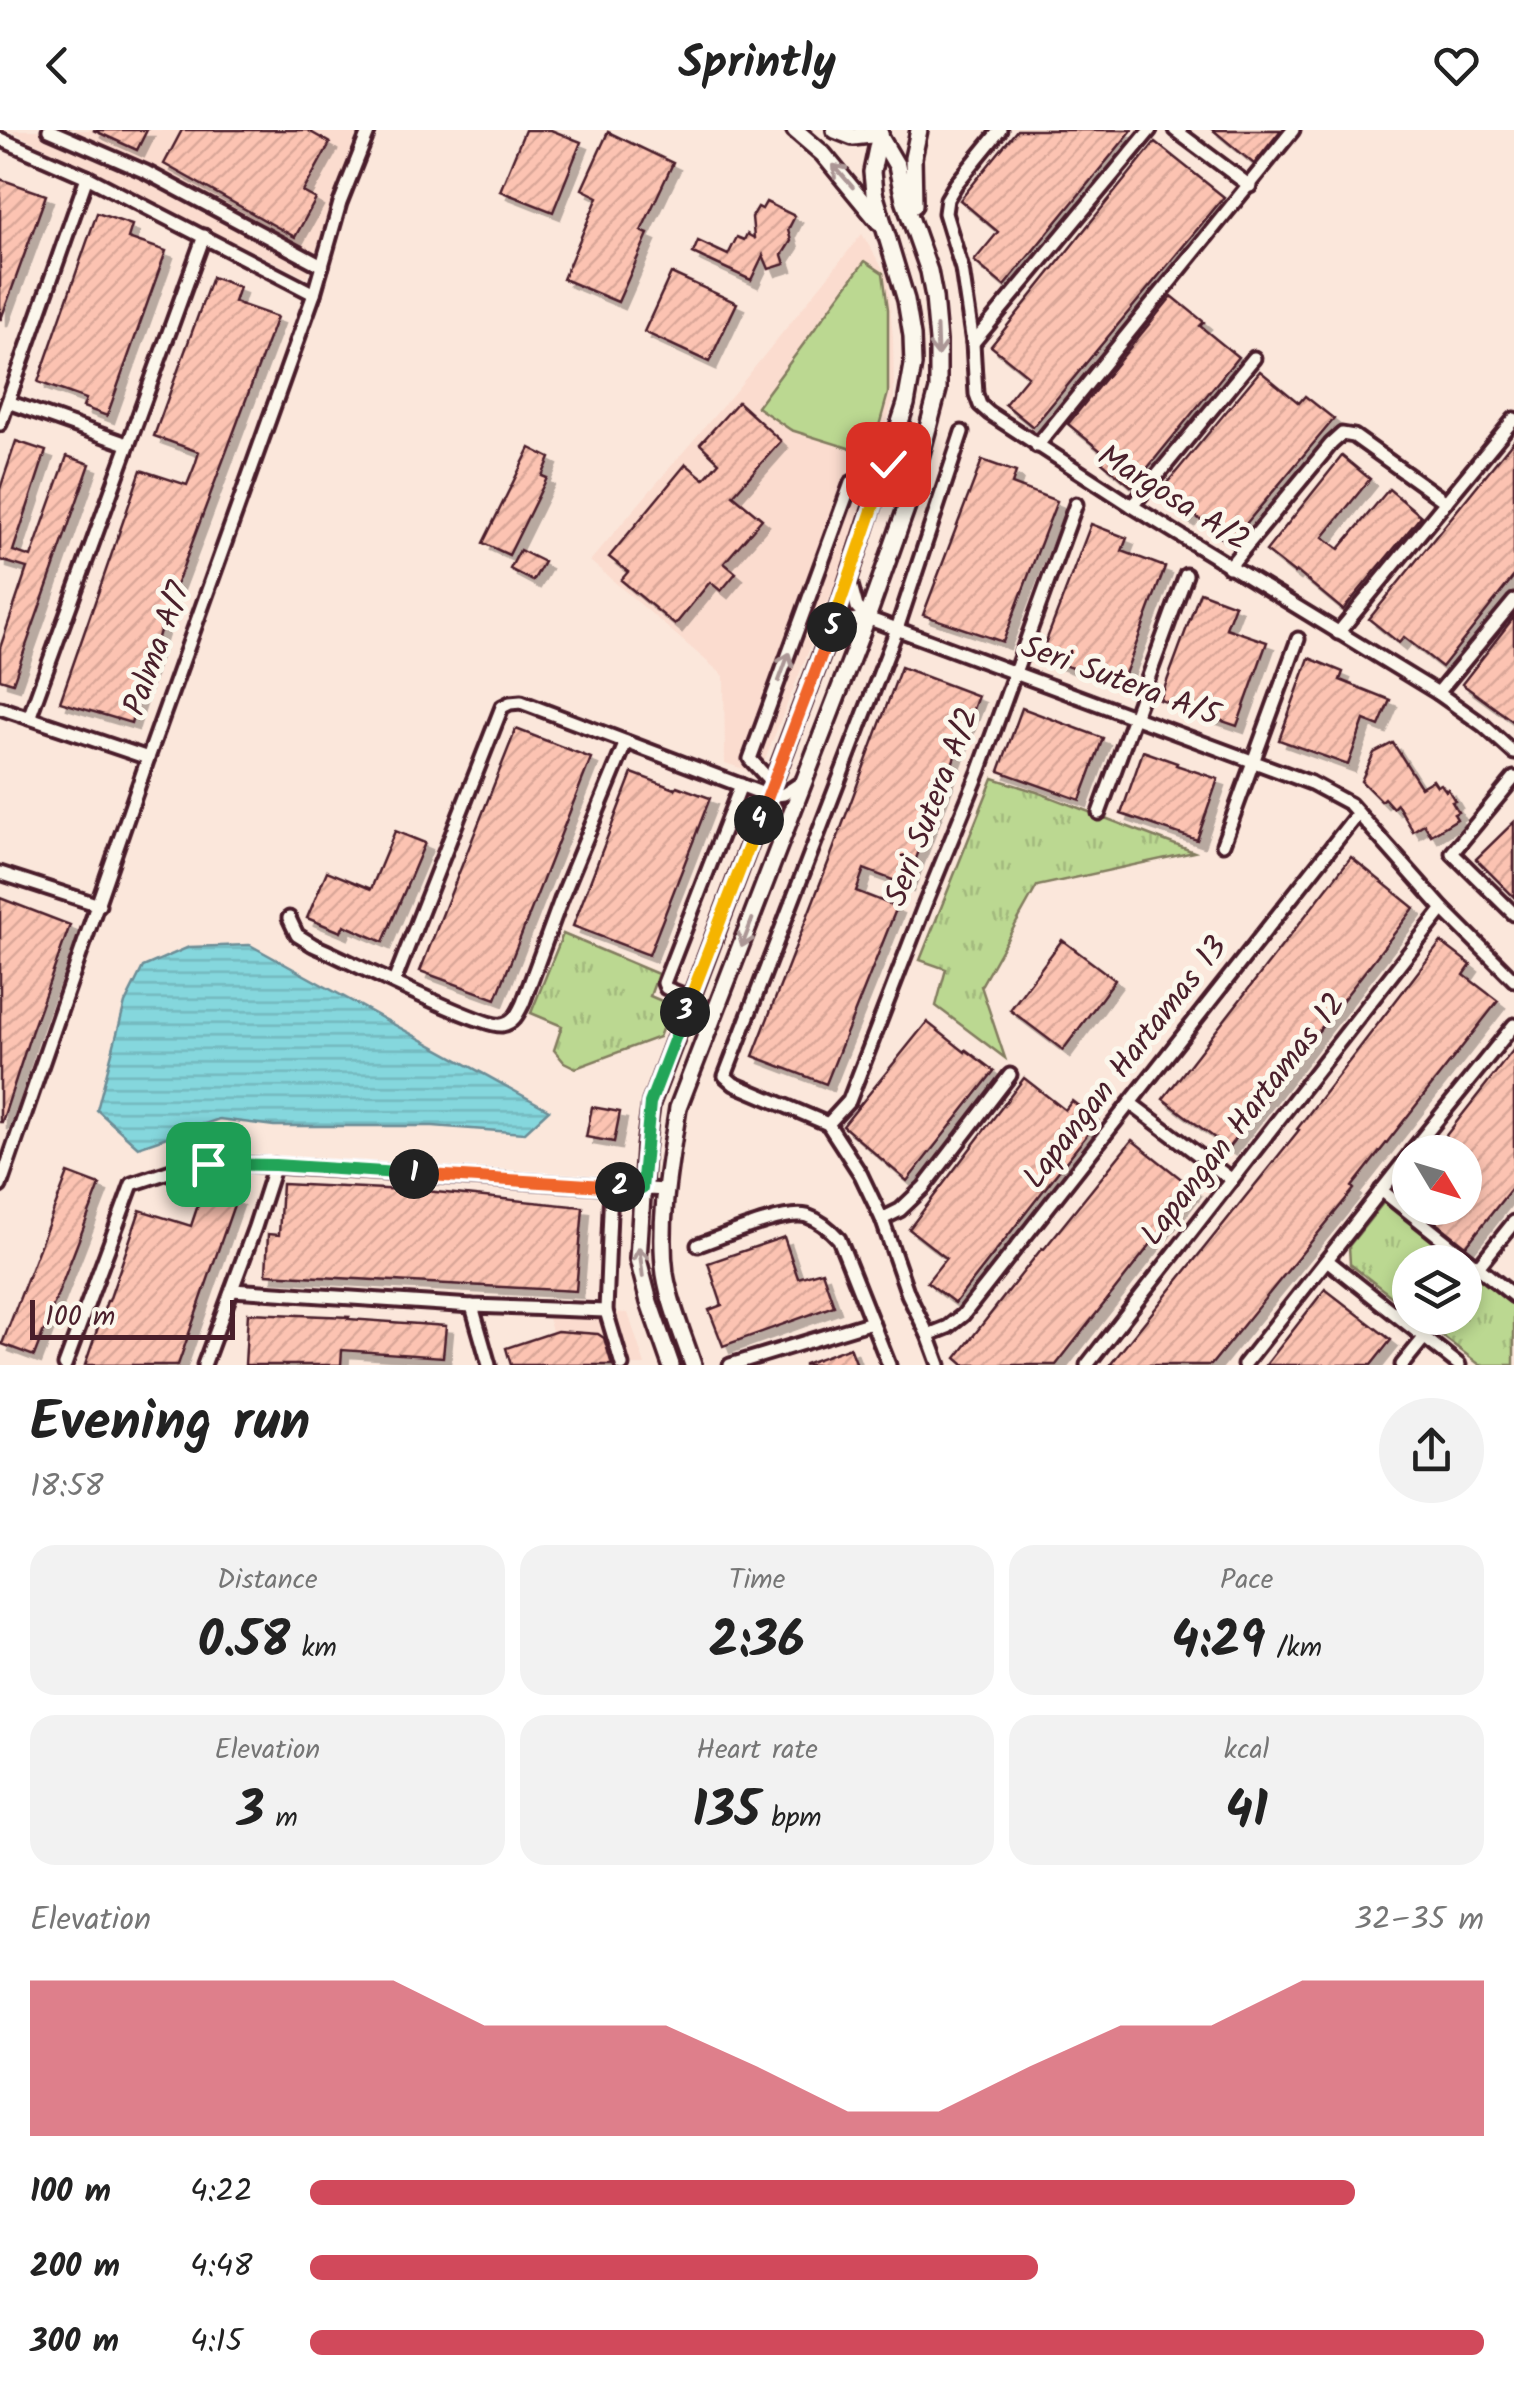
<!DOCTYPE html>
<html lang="en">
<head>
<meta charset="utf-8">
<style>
  :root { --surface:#fff; --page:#f2f2f2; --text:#222; --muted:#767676; --accent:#d1495b }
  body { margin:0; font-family:Kalam,sans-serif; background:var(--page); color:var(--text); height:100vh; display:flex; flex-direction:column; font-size:38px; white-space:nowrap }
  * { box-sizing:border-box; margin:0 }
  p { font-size:32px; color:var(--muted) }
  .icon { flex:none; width:55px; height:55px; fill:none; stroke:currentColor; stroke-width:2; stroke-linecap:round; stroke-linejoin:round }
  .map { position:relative; height:1235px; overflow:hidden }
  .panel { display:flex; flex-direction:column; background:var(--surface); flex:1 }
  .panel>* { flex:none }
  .needle { width:65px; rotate:128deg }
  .controls { position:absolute; left:1392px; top:1005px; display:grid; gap:20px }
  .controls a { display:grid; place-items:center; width:90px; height:90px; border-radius:50%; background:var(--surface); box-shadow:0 5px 15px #0003; font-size:50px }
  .scale { position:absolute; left:30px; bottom:25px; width:205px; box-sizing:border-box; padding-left:10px; border:5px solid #4a1f2b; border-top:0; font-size:28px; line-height:35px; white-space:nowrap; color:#4a1f2b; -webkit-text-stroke:8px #fbf7ec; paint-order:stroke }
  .pin { position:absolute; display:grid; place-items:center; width:85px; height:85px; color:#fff; margin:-42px; border-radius:20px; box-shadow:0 5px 15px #0006 }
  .km { position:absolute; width:50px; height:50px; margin:-25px; border-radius:50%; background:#222; color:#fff; font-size:28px; line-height:50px; text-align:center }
  .round { display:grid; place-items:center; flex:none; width:105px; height:105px; border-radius:52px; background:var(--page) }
  .headline { display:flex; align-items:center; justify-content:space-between; height:170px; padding:0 30px }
  h1 { font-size:55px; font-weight:600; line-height:75px }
  .figures { display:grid; grid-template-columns:repeat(3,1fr); gap:15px; height:170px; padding:10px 30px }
  .figures div { display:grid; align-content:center; border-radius:25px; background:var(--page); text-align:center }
  .figures b { font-size:50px; font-weight:600 }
  .figures small { font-size:28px; font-weight:400 }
  .figures p { font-size:28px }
  .chart { height:280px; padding:20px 30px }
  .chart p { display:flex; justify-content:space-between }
  .chart svg { width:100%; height:180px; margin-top:10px; fill:var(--accent); opacity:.7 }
  ul { padding:0 30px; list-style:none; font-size:32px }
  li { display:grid; grid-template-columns:160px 120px 1fr; align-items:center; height:75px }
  li i { height:25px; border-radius:12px; background:var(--accent) }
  header { display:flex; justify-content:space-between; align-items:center; height:130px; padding:0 30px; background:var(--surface); font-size:45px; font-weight:600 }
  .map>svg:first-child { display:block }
</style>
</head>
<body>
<header><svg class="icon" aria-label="back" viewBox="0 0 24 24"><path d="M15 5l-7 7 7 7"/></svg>Sprintly<svg class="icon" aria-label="heart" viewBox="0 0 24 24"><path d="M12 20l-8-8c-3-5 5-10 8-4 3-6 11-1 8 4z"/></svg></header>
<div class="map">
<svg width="1514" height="1235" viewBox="0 0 1514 1235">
  <defs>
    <pattern id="grass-tufts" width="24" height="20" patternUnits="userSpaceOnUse" patternTransform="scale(2.5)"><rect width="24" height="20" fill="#bbd891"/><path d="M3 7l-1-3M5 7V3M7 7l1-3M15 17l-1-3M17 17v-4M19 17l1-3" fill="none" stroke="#a2b97d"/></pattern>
    <pattern id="water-rules" width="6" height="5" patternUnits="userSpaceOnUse" patternTransform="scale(2.5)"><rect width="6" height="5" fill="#85d7dd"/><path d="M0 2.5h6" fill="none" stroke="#74b8be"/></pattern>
    <pattern id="building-hatch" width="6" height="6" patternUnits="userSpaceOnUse" patternTransform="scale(2.5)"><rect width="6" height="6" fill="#fcc3b2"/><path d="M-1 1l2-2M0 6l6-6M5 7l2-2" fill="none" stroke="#daa799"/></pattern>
    <filter id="shadow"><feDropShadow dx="7" dy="7" stdDeviation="0" flood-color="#0004"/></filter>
  </defs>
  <rect width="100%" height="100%" fill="#fbe7db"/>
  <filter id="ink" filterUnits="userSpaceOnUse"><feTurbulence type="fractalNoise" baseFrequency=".01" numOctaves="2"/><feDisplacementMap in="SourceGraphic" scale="20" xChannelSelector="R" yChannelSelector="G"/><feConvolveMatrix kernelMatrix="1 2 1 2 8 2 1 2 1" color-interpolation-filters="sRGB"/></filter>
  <g filter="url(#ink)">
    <g fill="#fbdccf">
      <polygon points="9,0 358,0 307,148"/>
      <polygon points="862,104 888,147 893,208 894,267 844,433 759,644 725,633 724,546 590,431 738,258"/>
      <polygon points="545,1179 628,1183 645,1235 563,1235"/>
    </g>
    <g fill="url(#grass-tufts)" stroke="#827c5e" stroke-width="2.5">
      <polygon points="993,648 1037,662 1194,722 1037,756 981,856 1005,928 936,876 946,839 920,830"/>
      <polygon points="563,804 658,844 650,866 664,872 668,884 659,907 576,938 564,932 554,920 562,896 531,883"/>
      <polygon points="1384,1072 1461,1132 1410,1132 1410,1181 1350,1134 1349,1116"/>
      <polygon points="1465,1135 1514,1174 1514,1235 1480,1235 1419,1188 1465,1188"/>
    </g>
    <polygon fill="#bbd891" stroke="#827c5e" stroke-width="2.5" points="865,131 883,143 888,179 888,263 871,325 791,300 757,277"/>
    <polygon fill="url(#water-rules)" stroke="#6d8d96" stroke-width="2.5" points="250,815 549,980 524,1003 433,996 274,996 219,989 138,1017 97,980 125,873 143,837 189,817"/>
    <g fill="url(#building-hatch)" stroke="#4a1f2b" stroke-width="2.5" filter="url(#shadow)">
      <polygon points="93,0 147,0 137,20"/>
      <polygon points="182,0 307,0 330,13 303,62 316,69 295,107 164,34"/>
      <polygon points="525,0 551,0 581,12 553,82 500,61"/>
      <polygon points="1017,0 1132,0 1004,156 974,131 998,102 960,70"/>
      <polygon points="1213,0 1281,0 1254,34"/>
      <polygon points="608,2 673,33 641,101 648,104 618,172 563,149 598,67 582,59"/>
      <polygon points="1155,12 1224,67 1033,297 1005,274 1028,246 991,216"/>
      <polygon points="0,49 46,65 1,189 0,189"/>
      <polygon points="766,72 795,86 788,100 791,111 782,125 785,134 769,139 763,125 751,150 693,123 698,111 728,125 737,107 744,110 747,104 754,108 752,87 758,77 762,79"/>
      <polygon points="97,83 132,95 128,108 166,121 107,286 83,277 86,269 38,252"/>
      <polygon points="671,143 737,173 709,232 644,202"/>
      <polygon points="212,147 239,157 234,172 277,187 165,485 131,593 60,572 141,340 187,355 195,335 199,322 154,306"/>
      <polygon points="1172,166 1204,192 1200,196 1238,227 1132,357 1102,332 1107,326 1068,294"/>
      <polygon points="1260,241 1299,273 1305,266 1334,289 1229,414 1192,383 1187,389 1157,365"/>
      <polygon points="738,272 781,311 733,365 762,389 724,433 736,443 721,461 710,452 675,495 621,450 628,442 609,427 686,334 704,349 719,332 700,314"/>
      <polygon points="1514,310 1514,446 1442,537 1404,507 1399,513 1369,489"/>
      <polygon points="16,311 46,321 13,421 31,427 67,326 90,334 13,553 0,549 0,518 27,438 0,430 0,359"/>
      <polygon points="530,318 550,328 542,346 547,348 509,425 483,413"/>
      <polygon points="1342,326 1370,349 1323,407 1339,419 1389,359 1421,386 1343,480 1296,441 1294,443 1266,421"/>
      <polygon points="982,330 1016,342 1012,354 1057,371 1003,512 923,485"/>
      <polygon points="1091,394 1127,408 1122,421 1165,437 1121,555 1040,527"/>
      <polygon points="520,420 544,432 533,451 510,439"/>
      <polygon points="1200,462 1235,475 1226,498 1267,512 1237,596 1160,570"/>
      <polygon points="1514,487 1514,592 1462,554"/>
      <polygon points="1309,528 1343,542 1340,550 1390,570 1379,596 1364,590 1348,635 1279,610"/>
      <polygon points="901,537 978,566 906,755 864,739 856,761 897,777 826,954 753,926 830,728"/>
      <polygon points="1022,578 1103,608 1080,670 999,641"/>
      <polygon points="516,599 591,628 496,869 420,841"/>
      <polygon points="1393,613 1421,657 1433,650 1437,656 1441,654 1446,661 1448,659 1455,671 1452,672 1458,682 1454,684 1457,689 1431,705 1424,694 1413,701 1397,674 1393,678 1384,668 1381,671 1361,651 1374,623"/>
      <polygon points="1143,621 1177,633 1176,635 1218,649 1197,710 1121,684"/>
      <polygon points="632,643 675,659 677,656 710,668 649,825 573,796"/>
      <polygon points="1514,692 1514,767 1476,729"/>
      <polygon points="395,701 425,713 383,812 344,795 341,802 307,788 327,741 371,759"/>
      <polygon points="1351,727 1414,778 1228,1018 1163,969"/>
      <polygon points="0,768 70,795 31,903 2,992 0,992"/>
      <polygon points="1062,810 1115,850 1063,920 1010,880"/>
      <polygon points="1441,812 1471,835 1464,845 1498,871 1352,1057 1354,1059 1211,1235 1110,1235 1299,1000 1297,999"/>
      <polygon points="927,892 965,922 966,920 994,941 907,1051 843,996"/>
      <polygon points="1514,919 1514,1055 1466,1116 1418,1078 1465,1078 1465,1022 1433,1022"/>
      <polygon points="1024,948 1065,980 1072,971 1098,991 955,1173 927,1152 946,1128 909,1099"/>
      <polygon points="592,977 620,982 614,1012 586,1007"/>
      <polygon points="1132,1010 1194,1059 1056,1235 964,1235 956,1228 1042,1118 1044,1119"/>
      <polygon points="68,1043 100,1055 34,1226 2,1214"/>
      <polygon points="282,1054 426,1061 583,1077 576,1161 266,1144 268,1104 279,1105"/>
      <polygon points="204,1057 236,1069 178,1235 85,1235 107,1171 109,1171 140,1080 191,1096"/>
      <polygon points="784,1107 798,1148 822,1141 834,1176 723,1216 709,1180 722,1175 708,1133"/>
      <polygon points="1325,1159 1391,1210 1371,1235 1266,1235"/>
      <polygon points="248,1183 349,1187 348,1189 446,1196 443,1227 342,1220 341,1235 245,1235"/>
      <polygon points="557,1201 598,1204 604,1208 612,1235 511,1235 506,1218"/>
      <polygon points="850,1217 857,1235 804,1235 804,1234"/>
    </g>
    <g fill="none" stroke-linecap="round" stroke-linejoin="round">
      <g stroke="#4a1f2b" stroke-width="19">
        <g id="minor">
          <polyline points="49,0 146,42 322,136"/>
          <polyline points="1000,0 956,54 947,69 945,83 962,139 973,213 976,264 980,275 989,283 1132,376 1438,563 1483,595 1514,623"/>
          <polyline points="1175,0 1250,56"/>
          <polyline points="0,9 87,47 314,164"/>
          <polyline points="973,213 1150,0"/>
          <polyline points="8,272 127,314"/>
          <polyline points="0,294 87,47"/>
          <polyline points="1037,316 1293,0"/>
          <polyline points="1132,376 1254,228"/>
          <polyline points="1229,437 1331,314 1342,304 1354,306 1446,372"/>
          <polyline points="850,451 857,477 867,488 1311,653 1350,674 1443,779 1514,850"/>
          <polyline points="1338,503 1514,289"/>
          <polyline points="831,505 851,490 867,488"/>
          <polyline points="1438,563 1514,471"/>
          <polyline points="0,578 148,628"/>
          <polyline points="29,588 204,106"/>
          <polyline points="1514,648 1452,723 1514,784"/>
          <polyline points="773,654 750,629 851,353 888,334"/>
          <polyline points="769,666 776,679 782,704"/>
          <polyline points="1099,683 1186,445"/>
          <polyline points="1223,714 1298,509"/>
          <polyline points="0,743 99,775"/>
          <path d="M289 788 297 805 313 815C341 827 483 899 502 895 514 893 518 883 523 873L562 767 626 612"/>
          <polyline points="394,852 502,577 510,573 521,572 769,666 784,664 805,650"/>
          <polyline points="691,868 666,858 664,853 741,655"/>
          <polyline points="1130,973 1232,1050"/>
          <polyline points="828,994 849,971 925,774 979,642 1076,374"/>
          <polyline points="1411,1022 1514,895"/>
          <polyline points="0,1056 148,628 314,164 340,73 369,0"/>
          <polyline points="611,1057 606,1181 622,1235"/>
          <polyline points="1381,1060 1514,1166"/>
          <polyline points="882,1089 900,1080 924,1057 1010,945"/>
          <path d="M698 1115C722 1107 784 1080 807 1086 819 1090 831 1100 839 1109L889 1235"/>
          <polyline points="1327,1130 1459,1235"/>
          <polyline points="1478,1137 1514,1092"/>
          <polyline points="232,1160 472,1176 606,1181"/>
          <polyline points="472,1176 489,1235"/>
          <polyline points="928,1205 948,1197 963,1185 1358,683"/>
          <polyline points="65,1235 132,1054 171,1041 226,1033 665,1060"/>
          <polyline points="204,1235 255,1097 275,1035"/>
          <polyline points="730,1235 872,1192"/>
          <polyline points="939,1235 928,1205 908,1164 882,1089 861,1045 828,994 734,954 725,946 897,499 962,302"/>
          <polyline points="1087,1235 1443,779"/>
          <polyline points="1244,1235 1410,1024"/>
          <polyline points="1402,1235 1424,1208"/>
        </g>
      </g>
      <g stroke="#4a1f2b" stroke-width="22">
        <g id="secondary">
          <polyline points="795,0 823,24 879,92"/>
          <polyline points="835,0 853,7 880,4"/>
          <polyline points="914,75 913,28 919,0"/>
          <polyline points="671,1235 649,1172 638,1129 645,1019 651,973 837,484 906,274 913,235 912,206 906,170 874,63 872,42 880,4"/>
          <path d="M693 1235C683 1205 670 1175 665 1144 658 1090 670 1031 678 978L867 488 908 373 938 260V211L934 167 929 141 904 70 897 36 876 0"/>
        </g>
      </g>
      <use href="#minor" stroke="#fbf7ec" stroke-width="11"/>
      <use href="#secondary" stroke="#fbf7ec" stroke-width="15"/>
    </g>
    <defs><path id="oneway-shaft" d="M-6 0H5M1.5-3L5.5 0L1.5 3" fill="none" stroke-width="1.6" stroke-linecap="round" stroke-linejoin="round" transform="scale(2.5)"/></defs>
    <g stroke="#ab9695">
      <use href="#oneway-shaft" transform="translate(843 46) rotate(-131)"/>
      <use href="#oneway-shaft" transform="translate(937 211) rotate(88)"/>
      <use href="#oneway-shaft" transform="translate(784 537) rotate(-70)"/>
      <use href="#oneway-shaft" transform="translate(747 803) rotate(111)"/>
      <use href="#oneway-shaft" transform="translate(641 1132) rotate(-97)"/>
    </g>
  </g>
  <g fill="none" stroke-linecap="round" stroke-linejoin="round" filter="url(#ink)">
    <g stroke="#fff" stroke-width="20">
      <polyline id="split-1" points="208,1034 275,1035 414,1044"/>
    </g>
    <g stroke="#fff" stroke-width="20">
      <polyline id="split-2" points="414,1044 620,1057"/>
    </g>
    <g stroke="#fff" stroke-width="20">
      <polyline id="split-3" points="620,1057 642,1059 650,973 685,882"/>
    </g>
    <g stroke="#fff" stroke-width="20">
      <polyline id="split-4" points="685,882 759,690"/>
    </g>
    <g stroke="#fff" stroke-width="20">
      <polyline id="split-5" points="759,690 832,497"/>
    </g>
    <g stroke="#fff" stroke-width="20">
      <polyline id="split-6" points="832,497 888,334"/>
    </g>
    <use href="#split-1" stroke="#22a559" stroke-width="12"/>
    <use href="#split-2" stroke="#f0652b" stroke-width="12"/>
    <use href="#split-3" stroke="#22a559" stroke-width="12"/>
    <use href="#split-4" stroke="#f5b400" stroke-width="12"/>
    <use href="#split-5" stroke="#f0652b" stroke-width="12"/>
    <use href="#split-6" stroke="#f5b400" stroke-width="12"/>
  </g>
  <g text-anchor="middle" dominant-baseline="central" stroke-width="10" stroke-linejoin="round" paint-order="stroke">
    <g font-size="32" fill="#4a1f2b" stroke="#fbf7ec">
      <text transform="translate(1173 369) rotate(32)">Margosa A/2</text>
      <text transform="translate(158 519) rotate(-70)">Palma A/7</text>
      <text transform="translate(1120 552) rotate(20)">Seri Sutera A/5</text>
      <text transform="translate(933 677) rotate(-69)">Seri Sutera A/2</text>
      <text transform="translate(1126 933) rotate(-52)">Lapangan Hartamas 13</text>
      <text transform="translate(1244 990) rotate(-52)">Lapangan Hartamas 12</text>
    </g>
  </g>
</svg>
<div class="controls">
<a><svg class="needle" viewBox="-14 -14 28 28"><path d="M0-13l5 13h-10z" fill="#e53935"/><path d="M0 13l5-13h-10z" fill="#767676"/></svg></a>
<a><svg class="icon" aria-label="layers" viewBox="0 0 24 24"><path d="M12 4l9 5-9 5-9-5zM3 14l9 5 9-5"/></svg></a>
</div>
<div class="scale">100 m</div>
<div class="pin" style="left:208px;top:1034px;background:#1e9e55"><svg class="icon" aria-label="arrive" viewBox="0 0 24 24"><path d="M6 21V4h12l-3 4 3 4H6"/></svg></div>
<div class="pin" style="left:888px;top:334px;background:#d93025"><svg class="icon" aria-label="check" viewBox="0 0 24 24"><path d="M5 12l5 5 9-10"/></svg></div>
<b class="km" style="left:414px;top:1044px">1</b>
<b class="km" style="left:620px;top:1057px">2</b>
<b class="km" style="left:685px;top:882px">3</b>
<b class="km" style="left:759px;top:690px">4</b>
<b class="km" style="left:832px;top:497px">5</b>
</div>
<section class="panel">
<div class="headline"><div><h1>Evening run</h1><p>18:58</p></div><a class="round"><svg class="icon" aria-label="share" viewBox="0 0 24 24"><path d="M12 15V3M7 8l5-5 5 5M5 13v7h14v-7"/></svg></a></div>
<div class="figures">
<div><p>Distance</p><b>0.58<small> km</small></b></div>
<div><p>Time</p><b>2:36</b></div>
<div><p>Pace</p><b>4:29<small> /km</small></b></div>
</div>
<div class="figures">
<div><p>Elevation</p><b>3<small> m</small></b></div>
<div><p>Heart rate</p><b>135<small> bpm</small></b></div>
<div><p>kcal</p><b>41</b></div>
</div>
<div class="chart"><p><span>Elevation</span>32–35 m</p>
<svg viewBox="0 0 160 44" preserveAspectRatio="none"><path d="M0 44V6L10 6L20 6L30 6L40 6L50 17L60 17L70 17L80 27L90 38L100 38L110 27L120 17L130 17L140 6L150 6L160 6V44z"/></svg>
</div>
<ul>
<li><b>100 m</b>4:22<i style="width:89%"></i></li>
<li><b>200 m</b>4:48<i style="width:62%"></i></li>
<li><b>300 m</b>4:15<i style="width:100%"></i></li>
</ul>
</section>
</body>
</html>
